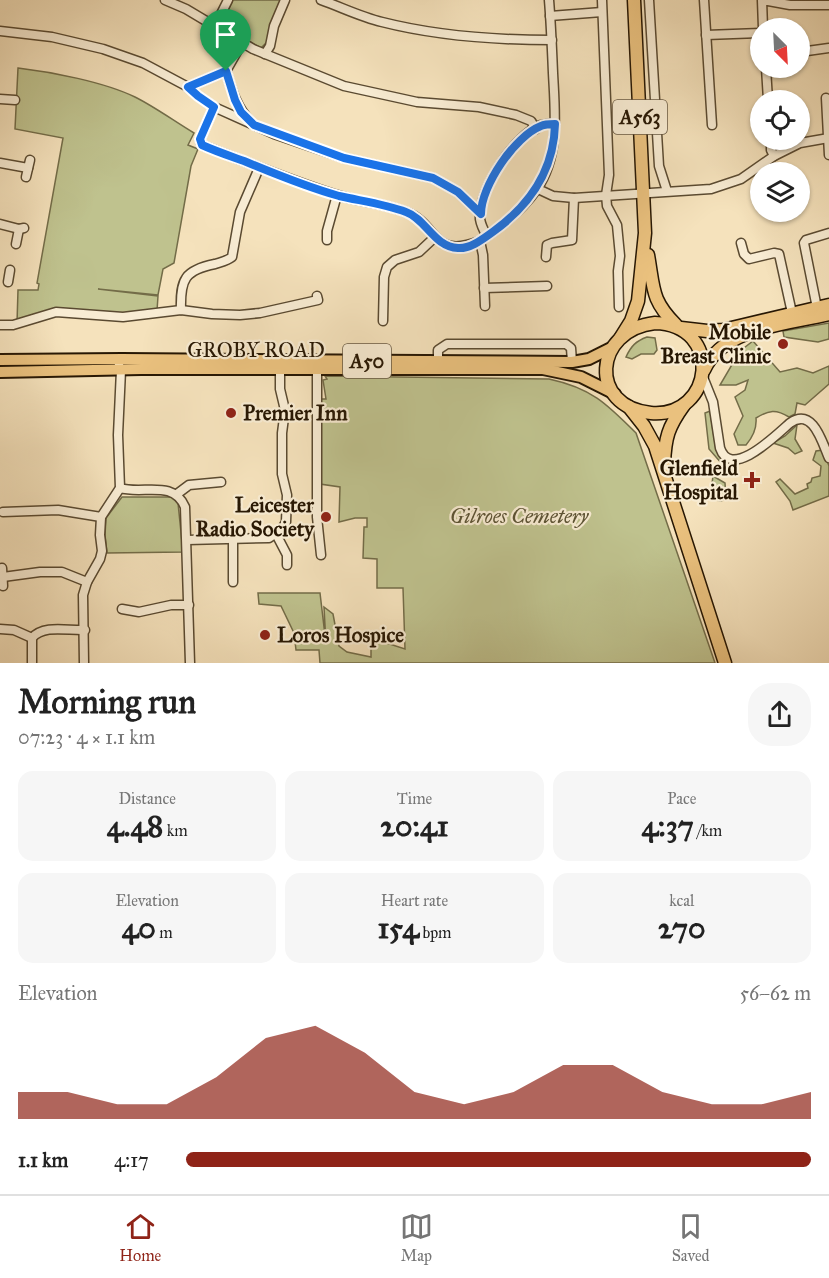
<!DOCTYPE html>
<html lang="en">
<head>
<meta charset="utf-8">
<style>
  :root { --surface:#fff; --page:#f6f6f6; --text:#222; --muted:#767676; --line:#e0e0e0; --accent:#8f2418 }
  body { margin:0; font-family:"IM FELL Great Primer",serif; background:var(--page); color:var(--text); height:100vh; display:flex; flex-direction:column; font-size:22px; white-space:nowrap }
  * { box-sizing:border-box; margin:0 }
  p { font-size:20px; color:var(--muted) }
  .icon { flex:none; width:33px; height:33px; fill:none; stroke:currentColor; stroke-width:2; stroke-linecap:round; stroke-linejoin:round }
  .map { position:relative; height:663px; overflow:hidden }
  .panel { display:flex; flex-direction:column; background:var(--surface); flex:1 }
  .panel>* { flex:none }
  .needle { width:39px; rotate:156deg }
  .fabs { position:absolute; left:750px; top:18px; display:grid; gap:12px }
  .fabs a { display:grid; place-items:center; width:60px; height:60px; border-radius:50%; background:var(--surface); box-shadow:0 2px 4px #0004; font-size:30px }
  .pin { position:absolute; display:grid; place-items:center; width:51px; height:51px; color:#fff; margin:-62px -26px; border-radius:50% 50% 50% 0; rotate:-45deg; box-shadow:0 0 6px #0007 }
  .pin .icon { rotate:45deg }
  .round { display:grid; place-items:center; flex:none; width:63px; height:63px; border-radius:24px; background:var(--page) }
  .head { display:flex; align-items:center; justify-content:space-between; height:102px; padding:0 18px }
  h1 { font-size:33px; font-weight:700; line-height:45px }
  .figures { display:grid; grid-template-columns:repeat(3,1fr); gap:9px; height:102px; padding:6px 18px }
  .figures div { display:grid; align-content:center; border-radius:15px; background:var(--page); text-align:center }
  .figures b { font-size:30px; font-weight:700 }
  .figures small { font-size:16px; font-weight:400 }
  .figures p { font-size:16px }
  .chart { height:168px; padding:12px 18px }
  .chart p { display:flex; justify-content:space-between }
  .chart svg { width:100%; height:108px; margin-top:6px; fill:var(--accent); opacity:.7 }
  ul { padding:0 18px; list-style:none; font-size:20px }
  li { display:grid; grid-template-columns:96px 72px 1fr; align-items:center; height:45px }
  li i { height:15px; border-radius:8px; background:var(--accent) }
  .menu { display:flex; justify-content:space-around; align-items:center; height:84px; border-top:2px solid var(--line); background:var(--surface); font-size:16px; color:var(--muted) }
  .menu a { display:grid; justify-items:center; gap:3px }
  .menu .active { color:var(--accent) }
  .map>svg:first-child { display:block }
</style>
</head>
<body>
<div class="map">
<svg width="829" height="663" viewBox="0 0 829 663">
  <rect width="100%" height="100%" fill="#f5e2bc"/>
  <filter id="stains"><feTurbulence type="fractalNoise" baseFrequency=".00333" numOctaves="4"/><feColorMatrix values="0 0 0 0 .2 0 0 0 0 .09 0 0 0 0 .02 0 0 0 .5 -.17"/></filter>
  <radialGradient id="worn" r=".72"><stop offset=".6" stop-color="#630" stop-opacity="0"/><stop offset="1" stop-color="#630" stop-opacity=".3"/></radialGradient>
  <g fill="#bfc28e" stroke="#736c48" stroke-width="1.5">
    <polygon points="233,0 282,0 267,42 261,48 223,26 223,20"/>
    <path d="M18 68C52 72 104 82 135 97 155 107 174 121 194 133L188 145 198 149 191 166 174 263 163 269 158 295 98 289 158 296 157 311 144 315 57 312 17 323 18 290H38L39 284 37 283 63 138 15 129Z"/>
    <polygon points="829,323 829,339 818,342 784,337 783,331"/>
    <path d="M647 337 655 338 657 350 654 354H641L632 359 626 357C631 346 636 341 647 337Z"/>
    <path d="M753 341 780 372 797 368 813 373 829 366V384L805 405 797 403 795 414 789 417C776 409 769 410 756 418 757 429 753 437 746 445H738L734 434 743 416 735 397 745 390 748 380 736 385H720L740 351Z"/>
    <path d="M325 376 549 379C591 388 606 403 636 433L715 663H320L319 650H296L294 633 281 606 259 604 258 593H320L326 644 324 607 333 614 339 646 347 652 371 657V638L405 649 403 588H377V559L363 558 364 527H367V518H355L339 522 340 487 320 484V399H326L323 380 327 379Z"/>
    <polygon points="710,411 716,450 728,462 722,464 709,449 705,413"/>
    <polygon points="797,425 795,439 802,451 795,454 788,448 773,443 785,436"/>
    <polygon points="823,450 829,466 829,496 793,510 790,501 776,482 780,479 795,494 808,488 807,484 811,482 812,478 820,476 821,466 813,460 816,451"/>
    <polygon points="713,476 725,483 726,499 721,501 710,499"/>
    <polygon points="122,497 172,497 178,503 183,552 107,553 105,535 106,518"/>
  </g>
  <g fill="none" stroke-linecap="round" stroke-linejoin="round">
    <g stroke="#5a4a31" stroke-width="11">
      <g id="minor">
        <polyline points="165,0 186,9 253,49 344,86 417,102 479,107 516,115 531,121 536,129"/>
        <path d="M321 0C341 7 361 17 382 22 437 36 495 40 552 40"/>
        <polyline points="602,0 609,175 606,195 607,206 617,225 620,256 618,271 619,307"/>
        <polyline points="649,0 659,166 667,191"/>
        <polyline points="704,0 712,125"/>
        <polyline points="550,16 602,12"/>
        <polyline points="215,26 228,0"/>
        <polyline points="763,28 762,0 790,5 829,5"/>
        <polyline points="0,31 52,37 103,49 143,63 188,87 198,96 214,107 274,134 344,158 433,178 458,192 481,214"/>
        <polyline points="706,35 760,33"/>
        <path d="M242 43 226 71C232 90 236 106 250 121"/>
        <polyline points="800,52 829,48"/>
        <polyline points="265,54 270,46 274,26 285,0"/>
        <polyline points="766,68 768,100"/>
        <polyline points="188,87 226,71"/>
        <polyline points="826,98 829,155"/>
        <polyline points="0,99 15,100"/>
        <path d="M214 107 200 139 201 143 204 146C247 162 290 180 334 194 357 202 383 203 406 212 439 224 430 260 480 241"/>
        <polyline points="771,140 771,150 774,156"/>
        <polyline points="0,163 28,168"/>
        <polyline points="26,177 30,160"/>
        <polyline points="538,189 553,196 574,198 711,189 741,179 774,156 800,143 829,138"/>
        <polyline points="0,224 19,229 24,228"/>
        <path d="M487 236C484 231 481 225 480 219 478 191 514 135 541 125 545 124 551 124 555 124"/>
        <polyline points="327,240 327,231 337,195"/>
        <polyline points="741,243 744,254 749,259 774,253 779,254 792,313"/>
        <polyline points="16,244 19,229"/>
        <polyline points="546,257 547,245 552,243 572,240 574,198"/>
        <polyline points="8,282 10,270"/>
        <polyline points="484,288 547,286"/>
        <path d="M485 306 483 255 480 241C501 227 522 211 537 189 560 155 555 113 553 73 552 49 551 24 549 0"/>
        <polyline points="817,308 804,243 806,240 829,233"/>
        <path d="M181 310C180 279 185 270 215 264 221 262 227 261 232 257L240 212 259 168"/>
        <polyline points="383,321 384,277 387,267 395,260 419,252 435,237"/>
        <polyline points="0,325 13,325 56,312 123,317 181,310 212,314 240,315 260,313 318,300 317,296"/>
        <polyline points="438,361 438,350 447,344 566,344 571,348 572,362"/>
        <polyline points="317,369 317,517 321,555"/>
        <path d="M703 377 713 402 720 448C731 481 777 434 790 423 813 407 822 442 829 458"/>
        <path d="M120 488C143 495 173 479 185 507L190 663"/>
        <polyline points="177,494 189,485 221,482"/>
        <polyline points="3,512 58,510 101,517"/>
        <polyline points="276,534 287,555 287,565"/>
        <polyline points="233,538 233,582"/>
        <polyline points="187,540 269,538 282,529 286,522 287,495 282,474 282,433 285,410 280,389 280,369"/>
        <polyline points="2,568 3,586"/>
        <polyline points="3,577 40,572 62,572 87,582"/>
        <polyline points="122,609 139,612 171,605 189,605"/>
        <polyline points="0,629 14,630 32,638"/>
        <path d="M32 663V638C44 624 68 631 85 630"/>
        <polyline points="84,663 83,595 87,582 100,559 102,551 100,535 101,517 120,488 118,435 121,370 119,365"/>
      </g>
    </g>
    <g stroke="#271703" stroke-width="14">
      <g id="major">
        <polyline points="0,360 122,359 572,362 589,359 613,347"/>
        <polyline points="0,372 141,369 543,369 581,377 615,394"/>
      </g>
    </g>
    <g stroke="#271703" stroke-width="15">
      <g id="highway">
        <path d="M648 255C654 289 651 300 676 325"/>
        <path d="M655 323C724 325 714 418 651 413 588 407 593 330 655 323Z"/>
        <polyline points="681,328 707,331 723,330 829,305"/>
        <polyline points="621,337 631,321 638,301 645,233 634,0"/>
        <path d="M704 370C723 327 788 324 829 314"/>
        <polyline points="629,407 644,426 655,446 725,663"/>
        <path d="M664 464C665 438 668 427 684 405"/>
      </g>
    </g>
    <use href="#minor" stroke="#f8ecd3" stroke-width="8"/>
    <use href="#major" stroke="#eac17e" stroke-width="10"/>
    <use href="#highway" stroke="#eac17e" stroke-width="12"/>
  </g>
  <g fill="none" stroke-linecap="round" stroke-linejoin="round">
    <g stroke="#fff" stroke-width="12">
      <path id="route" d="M226 71 235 100 241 112 254 125 344 158 433 178 458 192 481 214C481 186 515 136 541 126 545 124 551 124 555 124 554 170 531 204 494 231 484 238 471 249 458 248 434 247 426 219 406 212 385 204 361 201 339 196 307 187 275 174 244 161 230 156 215 151 202 145L200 139 214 107 198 96 188 87Z"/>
    </g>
    <use href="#route" stroke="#1a73e8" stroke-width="8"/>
  </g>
  <g fill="#8f2418" stroke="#f8ecd3" stroke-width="2">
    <circle cx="783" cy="344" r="6"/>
    <circle cx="231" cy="413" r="6"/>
    <path d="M749 471h6v6h6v6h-6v6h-6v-6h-6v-6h6z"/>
    <circle cx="326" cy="517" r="6"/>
    <circle cx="265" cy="635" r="6"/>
  </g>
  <g text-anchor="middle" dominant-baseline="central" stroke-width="4.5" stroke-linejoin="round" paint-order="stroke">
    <g fill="#f8ecd3" stroke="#665741" stroke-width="1.5">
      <rect x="613" y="100" width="54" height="34" rx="4.5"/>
      <rect x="343" y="344" width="48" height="34" rx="4.5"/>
    </g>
    <g font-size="20" font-weight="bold" fill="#271703">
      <text x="640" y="117">A563</text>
      <text x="367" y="361">A50</text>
    </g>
    <g font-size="21" font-weight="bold" fill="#271703" stroke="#f8ecd3" text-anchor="end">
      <text x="771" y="332">Mobile<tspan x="771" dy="24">Breast Clinic</tspan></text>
      <text x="243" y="413" text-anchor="start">Premier Inn</text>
      <text x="738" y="468">Glenfield<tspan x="738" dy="24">Hospital</tspan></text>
      <text x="314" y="505">Leicester<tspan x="314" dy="24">Radio Society</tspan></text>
      <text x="277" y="635" text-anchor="start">Loros Hospice</text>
    </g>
    <g font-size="21" fill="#271703" stroke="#f8ecd3">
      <text x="256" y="350">GROBY ROAD</text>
    </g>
    <g font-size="21" font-style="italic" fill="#5c5334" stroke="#f8ecd3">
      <text x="519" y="516">Gilroes Cemetery</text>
    </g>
  </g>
  <rect width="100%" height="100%" filter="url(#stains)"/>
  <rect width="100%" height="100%" fill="url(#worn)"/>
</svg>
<div class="fabs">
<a><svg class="needle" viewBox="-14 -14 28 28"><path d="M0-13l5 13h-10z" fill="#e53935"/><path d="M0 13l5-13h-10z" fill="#767676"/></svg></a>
<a><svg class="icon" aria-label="locate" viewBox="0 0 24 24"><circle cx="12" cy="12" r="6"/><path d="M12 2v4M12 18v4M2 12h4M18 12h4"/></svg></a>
<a><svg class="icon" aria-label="layers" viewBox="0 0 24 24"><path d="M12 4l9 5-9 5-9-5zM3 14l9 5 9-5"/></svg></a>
</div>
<div class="pin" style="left:226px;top:71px;background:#1e9e55"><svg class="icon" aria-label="arrive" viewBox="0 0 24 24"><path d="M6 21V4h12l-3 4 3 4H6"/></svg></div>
</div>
<section class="panel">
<div class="head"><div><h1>Morning run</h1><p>07:23 · 4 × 1.1 km</p></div><a class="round"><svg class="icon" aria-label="share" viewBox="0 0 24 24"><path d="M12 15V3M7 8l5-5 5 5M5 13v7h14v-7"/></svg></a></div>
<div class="figures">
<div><p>Distance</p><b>4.48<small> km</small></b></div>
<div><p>Time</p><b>20:41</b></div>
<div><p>Pace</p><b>4:37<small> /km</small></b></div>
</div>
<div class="figures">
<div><p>Elevation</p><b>40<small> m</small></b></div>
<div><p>Heart rate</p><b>154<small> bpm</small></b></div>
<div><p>kcal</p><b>270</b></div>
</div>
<div class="chart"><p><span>Elevation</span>56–62 m</p>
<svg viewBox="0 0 160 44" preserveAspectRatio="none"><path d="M0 44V33L10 33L20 38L30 38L40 27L50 11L60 6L70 17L80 33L90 38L100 33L110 22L120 22L130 33L140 38L150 38L160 33V44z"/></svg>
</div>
<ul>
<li><b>1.1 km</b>4:17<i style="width:100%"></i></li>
</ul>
</section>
<nav class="menu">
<a class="active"><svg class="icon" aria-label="home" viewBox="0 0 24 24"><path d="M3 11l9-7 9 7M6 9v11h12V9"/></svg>Home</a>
<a><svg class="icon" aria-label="map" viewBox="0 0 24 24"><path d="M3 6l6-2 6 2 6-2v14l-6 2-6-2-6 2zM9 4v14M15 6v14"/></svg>Map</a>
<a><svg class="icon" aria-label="saved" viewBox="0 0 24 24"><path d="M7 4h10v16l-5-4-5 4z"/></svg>Saved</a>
</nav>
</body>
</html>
